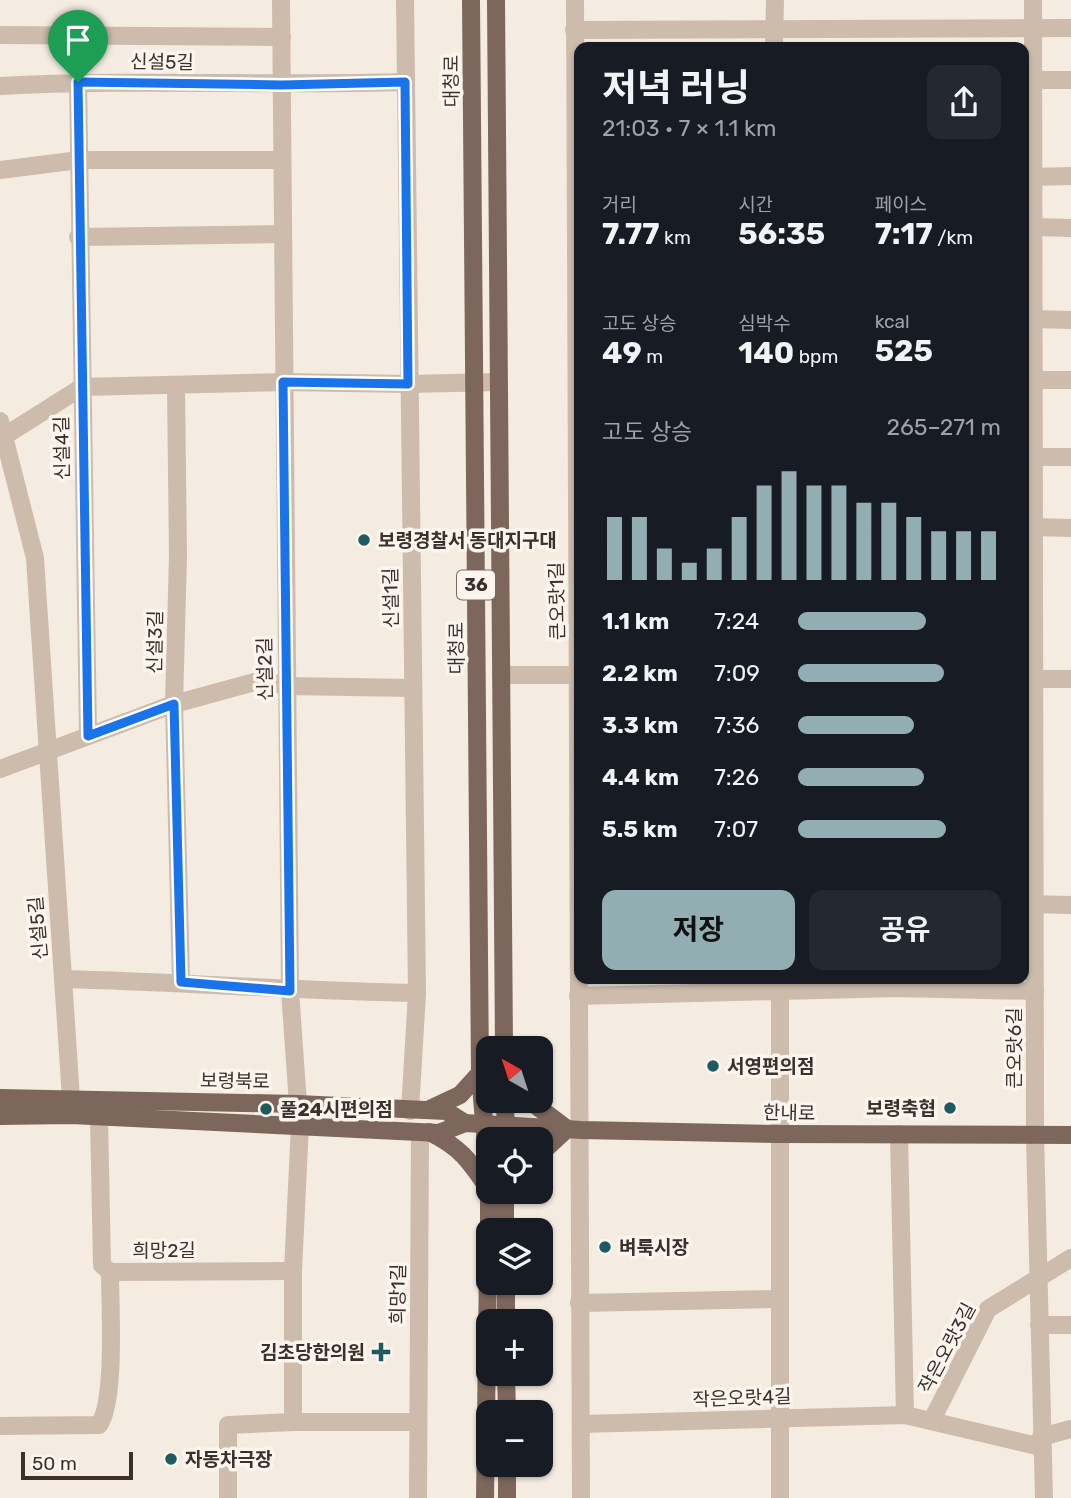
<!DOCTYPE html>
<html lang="ko">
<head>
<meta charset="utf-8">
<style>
  :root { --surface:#171b24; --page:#242831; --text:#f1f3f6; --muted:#9ea1a6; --accent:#92aeb2 }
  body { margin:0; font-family:Rubik,"Noto Sans KR",sans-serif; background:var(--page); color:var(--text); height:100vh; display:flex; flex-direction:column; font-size:26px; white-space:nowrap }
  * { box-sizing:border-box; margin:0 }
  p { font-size:23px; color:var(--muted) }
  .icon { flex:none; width:38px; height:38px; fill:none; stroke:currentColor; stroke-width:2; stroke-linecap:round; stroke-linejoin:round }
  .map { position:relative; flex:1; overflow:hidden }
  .details { position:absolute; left:574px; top:42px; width:455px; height:942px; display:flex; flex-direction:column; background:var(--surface); border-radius:14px; box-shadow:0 2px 5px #0004 }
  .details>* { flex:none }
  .needle { width:46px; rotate:321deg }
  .fabs { position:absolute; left:476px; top:1036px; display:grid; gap:14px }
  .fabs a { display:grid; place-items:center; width:77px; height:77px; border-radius:14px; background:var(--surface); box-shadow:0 2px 5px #0004; font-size:35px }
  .scale { position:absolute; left:21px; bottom:18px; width:112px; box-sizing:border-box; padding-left:7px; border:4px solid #3b302b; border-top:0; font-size:19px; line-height:24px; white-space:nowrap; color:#3b302b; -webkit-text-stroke:5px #fbf5ee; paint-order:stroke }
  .pin { position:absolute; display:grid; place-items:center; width:60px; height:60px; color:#fff; margin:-72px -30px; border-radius:50% 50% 50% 0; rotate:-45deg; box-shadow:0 0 7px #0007 }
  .pin .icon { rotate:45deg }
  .round { display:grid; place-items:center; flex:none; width:74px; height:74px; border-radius:14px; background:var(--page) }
  .head { display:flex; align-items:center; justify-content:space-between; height:119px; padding:0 28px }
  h1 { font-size:38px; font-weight:700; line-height:52px }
  .metrics { display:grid; grid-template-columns:repeat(3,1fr); gap:10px; height:119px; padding:7px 28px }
  .metrics div { display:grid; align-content:center }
  .metrics b { font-size:30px; font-weight:700 }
  .metrics small { font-size:19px; font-weight:400 }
  .metrics p { font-size:19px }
  .chart { height:196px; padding:14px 28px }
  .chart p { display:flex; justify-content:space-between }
  .chart svg { width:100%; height:126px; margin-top:7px; stroke:var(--accent); stroke-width:6 }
  .button { display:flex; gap:14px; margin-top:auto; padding:14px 28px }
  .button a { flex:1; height:80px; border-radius:14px; background:var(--accent); color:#111; font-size:28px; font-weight:700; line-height:80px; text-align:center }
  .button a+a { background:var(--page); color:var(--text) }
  ul { padding:0 28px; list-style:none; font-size:23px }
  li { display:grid; grid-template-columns:112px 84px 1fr; align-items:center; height:52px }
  li i { height:18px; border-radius:9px; background:var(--accent) }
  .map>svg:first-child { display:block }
</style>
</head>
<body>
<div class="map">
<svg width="1071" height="1498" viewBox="0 0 1071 1498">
  <rect width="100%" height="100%" fill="#f4ebe1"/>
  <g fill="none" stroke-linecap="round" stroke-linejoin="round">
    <g stroke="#cdbbac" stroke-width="18">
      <polyline points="281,0 290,991 298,1104"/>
      <polyline points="405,0 417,993 410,1111"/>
      <polyline points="575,0 581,1498"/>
      <polyline points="1033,0 1035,1135 1044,1498"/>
      <polyline points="574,30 1071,28"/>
      <polyline points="0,35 282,37"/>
      <polyline points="774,47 775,0"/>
      <polyline points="1024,80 1071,80"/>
      <polyline points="78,82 88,736"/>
      <path d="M0 86C135 79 270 86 405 82"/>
      <polyline points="0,170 79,160 281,160"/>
      <polyline points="1034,177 1071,176"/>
      <polyline points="1034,227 1071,228"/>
      <polyline points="78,237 282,234"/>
      <polyline points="1034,319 1071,320"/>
      <polyline points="1024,380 1071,380"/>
      <polyline points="176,387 178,556 174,704 181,982"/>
      <polyline points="0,421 35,558 71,1098"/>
      <polyline points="0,439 82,387 283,382 408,384 499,382"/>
      <polyline points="1034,457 1071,457"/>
      <polyline points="1034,527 1071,528"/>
      <polyline points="501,675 579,675"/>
      <polyline points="1024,679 1071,679"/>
      <polyline points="0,769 174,704 262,680 286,686 413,688"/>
      <polyline points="1026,904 1071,905"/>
      <path d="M63 979C182 982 299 991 417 993"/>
      <polyline points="578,996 897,988 1035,991"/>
      <polyline points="99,1117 102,1265 110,1272 293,1271"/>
      <polyline points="899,1134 905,1415"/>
      <polyline points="579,1303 780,1299"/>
      <polyline points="1039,1325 1071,1325"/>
      <polyline points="932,1420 988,1309 1071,1258"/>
      <polyline points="293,1422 417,1422"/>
      <polyline points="581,1424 905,1415 1041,1447"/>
      <path d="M0 1426 99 1425C116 1401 110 1305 110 1272"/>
      <polyline points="1041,1437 1071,1429"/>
      <polyline points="228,1498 228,1425 293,1422 293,1271 300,1124"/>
      <polyline points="418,1498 420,1132"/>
      <polyline points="780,1498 780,978"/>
    </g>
    <g stroke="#7d675c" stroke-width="18">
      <polyline points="471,0 480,1073 488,1170"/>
      <polyline points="496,0 504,1048"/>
      <polyline points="0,1098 298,1104 446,1111 465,1123"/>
      <polyline points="505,1101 506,1139"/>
      <polyline points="530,1101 567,1129 541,1153"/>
      <polyline points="430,1109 460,1095 480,1073"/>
      <polyline points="0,1116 71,1115 439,1133 465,1123 581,1130 780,1134 1071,1135"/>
      <path d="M429 1132C460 1147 469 1160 488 1188"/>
      <polyline points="505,1192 505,1230"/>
      <polyline points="489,1230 489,1192"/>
      <polyline points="506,1283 506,1321"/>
      <polyline points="506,1374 507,1412"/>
      <polyline points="507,1465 507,1498"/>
      <polyline points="485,1498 488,1264"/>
    </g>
  </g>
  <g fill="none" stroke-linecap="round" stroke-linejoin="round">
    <g stroke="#fff" stroke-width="14">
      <polygon id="route" points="78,82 282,85 405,82 408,384 283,382 290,991 181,982 174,704 88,736"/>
    </g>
    <use href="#route" stroke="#1a73e8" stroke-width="9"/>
  </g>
  <g fill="#1f5a5e" stroke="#fbf5ee" stroke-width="2.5">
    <circle cx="364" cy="540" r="7"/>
    <circle cx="713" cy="1066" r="7"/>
    <circle cx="950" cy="1108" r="7"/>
    <circle cx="266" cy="1109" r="7"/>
    <circle cx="605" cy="1247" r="7"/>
    <path d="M377.5 1341.5h7v7h7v7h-7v7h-7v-7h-7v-7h7z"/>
    <circle cx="171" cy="1459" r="7"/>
  </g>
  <g text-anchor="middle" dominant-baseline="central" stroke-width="7" stroke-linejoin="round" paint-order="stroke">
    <rect fill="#fbf5ee" stroke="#756b66" stroke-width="2" x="457" y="570.5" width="38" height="29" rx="5"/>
    <g font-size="18" font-weight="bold" fill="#3b302b">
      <text x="476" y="585">36</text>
    </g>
    <g font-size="19" fill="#3b302b" stroke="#fbf5ee">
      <text transform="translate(162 62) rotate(1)">신설5길</text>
      <text transform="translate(451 81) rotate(-90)">대청로</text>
      <text transform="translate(62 448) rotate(-91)">신설4길</text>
      <text transform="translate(391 598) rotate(-91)">신설1길</text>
      <text transform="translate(557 601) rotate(-91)">큰오랏1길</text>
      <text transform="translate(155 642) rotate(-89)">신설3길</text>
      <text transform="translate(456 648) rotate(-90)">대청로</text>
      <text transform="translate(265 669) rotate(-91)">신설2길</text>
      <text transform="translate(38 928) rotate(-95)">신설5길</text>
      <text transform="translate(1014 1048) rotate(-90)">큰오랏6길</text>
      <text transform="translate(235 1081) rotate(1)">보령북로</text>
      <text transform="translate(789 1113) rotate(1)">한내로</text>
      <text x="164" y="1250">희망2길</text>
      <text transform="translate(398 1294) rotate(-89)">희망1길</text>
      <text transform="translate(947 1348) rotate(-62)">작은오랏3길</text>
      <text transform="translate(742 1398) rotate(-2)">작은오랏4길</text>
    </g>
    <g font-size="19" font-weight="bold" fill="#3b302b" stroke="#fbf5ee" text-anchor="start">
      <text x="378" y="540">보령경찰서 동대지구대</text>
      <text x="727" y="1066">서영편의점</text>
      <text x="936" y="1108" text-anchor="end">보령축협</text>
      <text x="280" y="1109">풀24시편의점</text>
      <text x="619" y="1247">벼룩시장</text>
      <text x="365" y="1352" text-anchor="end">김초당한의원</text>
      <text x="185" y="1459">자동차극장</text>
    </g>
  </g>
</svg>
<div class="fabs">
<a><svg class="needle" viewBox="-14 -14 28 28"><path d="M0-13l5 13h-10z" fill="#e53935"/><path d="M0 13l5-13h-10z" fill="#9ea1a6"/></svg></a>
<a><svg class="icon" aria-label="locate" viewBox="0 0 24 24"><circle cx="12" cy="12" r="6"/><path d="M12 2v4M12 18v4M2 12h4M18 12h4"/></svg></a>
<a><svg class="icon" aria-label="layers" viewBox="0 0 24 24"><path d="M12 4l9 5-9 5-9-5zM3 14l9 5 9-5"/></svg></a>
<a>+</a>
<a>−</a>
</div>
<div class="scale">50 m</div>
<div class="pin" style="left:78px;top:82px;background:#1e9e55"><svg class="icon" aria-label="arrive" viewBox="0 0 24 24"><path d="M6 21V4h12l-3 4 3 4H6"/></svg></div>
<section class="details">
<div class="head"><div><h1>저녁 러닝</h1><p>21:03 · 7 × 1.1 km</p></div><a class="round"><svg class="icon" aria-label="share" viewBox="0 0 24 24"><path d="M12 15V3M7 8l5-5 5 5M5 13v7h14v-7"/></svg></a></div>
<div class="metrics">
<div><p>거리</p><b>7.77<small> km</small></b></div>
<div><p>시간</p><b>56:35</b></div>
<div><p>페이스</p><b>7:17<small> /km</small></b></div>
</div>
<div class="metrics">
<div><p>고도 상승</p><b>49<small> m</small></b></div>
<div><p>심박수</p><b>140<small> bpm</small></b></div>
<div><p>kcal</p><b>525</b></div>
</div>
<div class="chart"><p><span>고도 상승</span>265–271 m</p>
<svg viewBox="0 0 160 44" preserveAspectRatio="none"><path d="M5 44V22M15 44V22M25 44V33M35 44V38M45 44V33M55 44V22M65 44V11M75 44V6M85 44V11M95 44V11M105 44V17M115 44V17M125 44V22M135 44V27M145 44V27M155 44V27"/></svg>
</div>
<ul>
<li><b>1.1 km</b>7:24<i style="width:63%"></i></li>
<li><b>2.2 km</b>7:09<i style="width:72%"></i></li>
<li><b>3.3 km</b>7:36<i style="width:57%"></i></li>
<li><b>4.4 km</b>7:26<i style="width:62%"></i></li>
<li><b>5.5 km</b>7:07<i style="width:73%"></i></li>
</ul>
<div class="button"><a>저장</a><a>공유</a></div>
</section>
</div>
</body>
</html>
